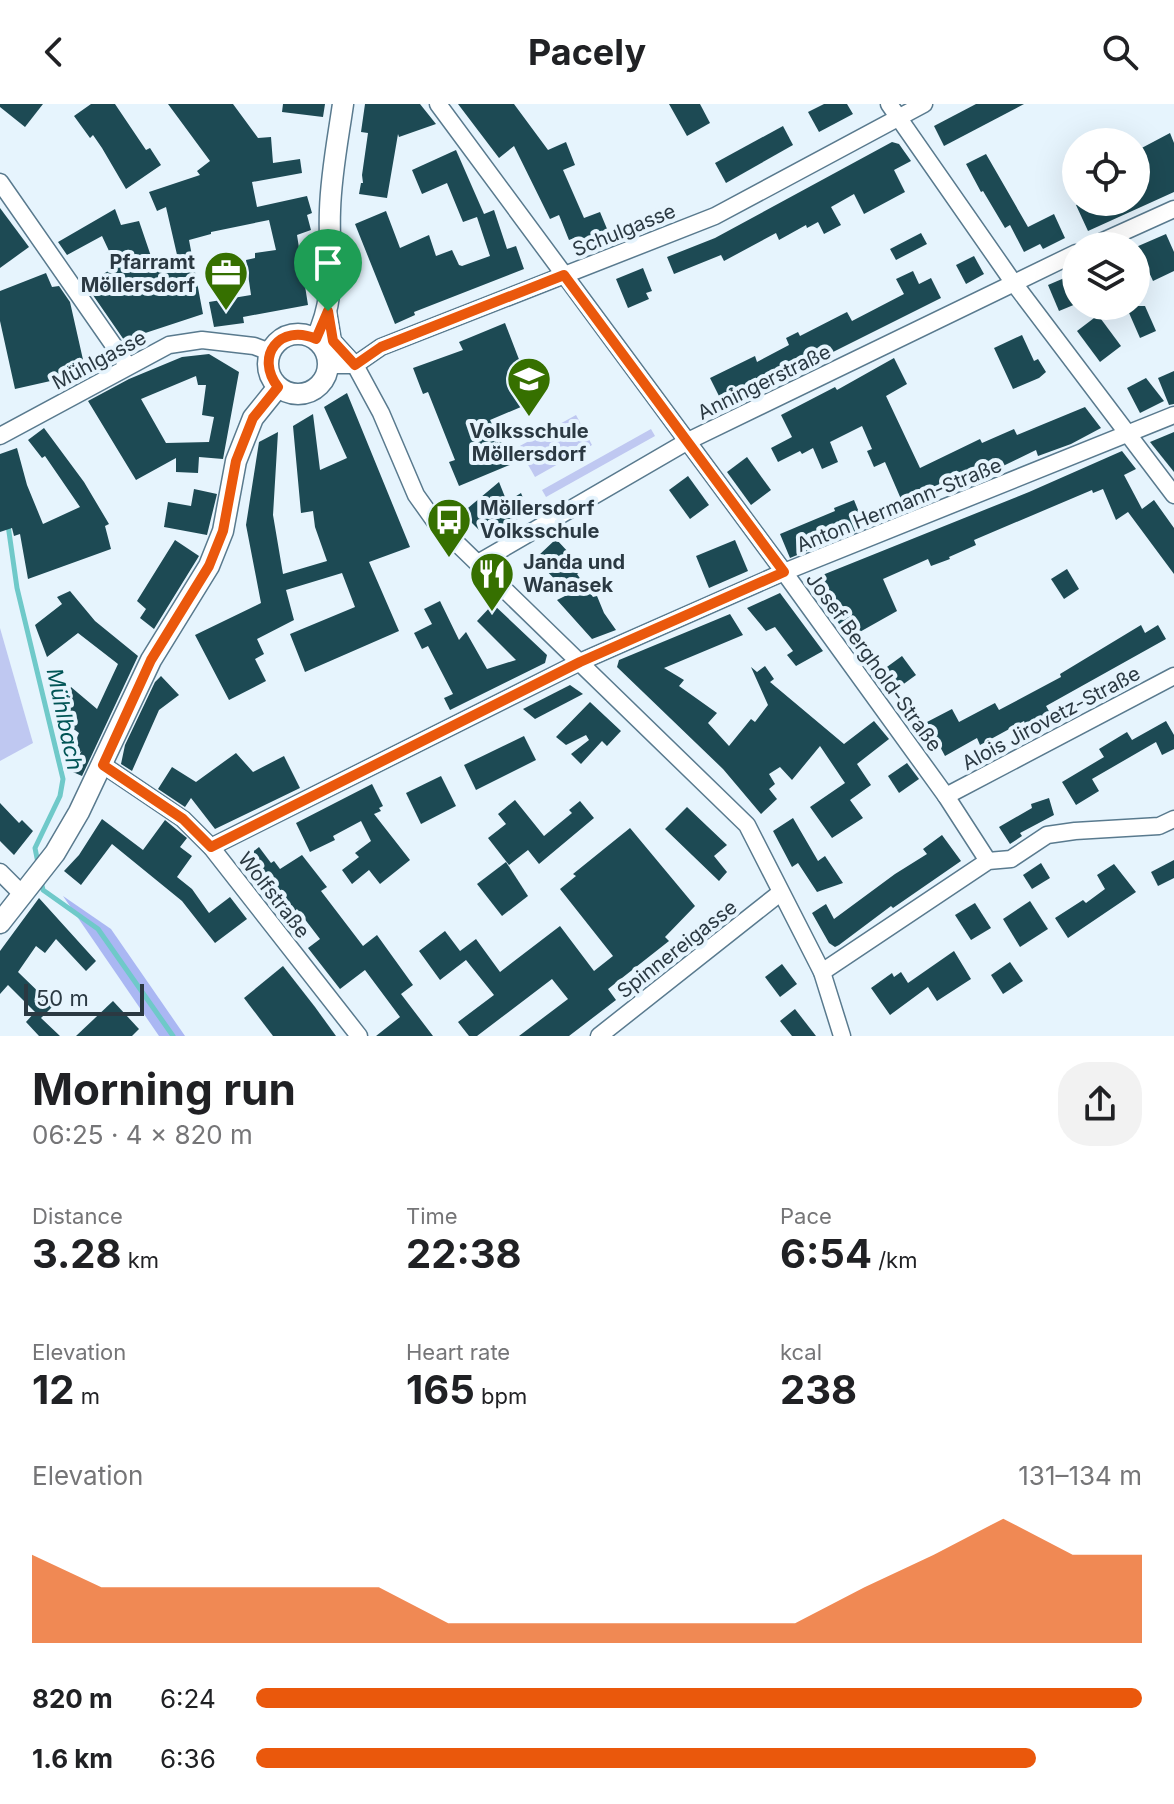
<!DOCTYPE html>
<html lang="en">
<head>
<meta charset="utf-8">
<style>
  :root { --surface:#fff; --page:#f2f2f2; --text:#202124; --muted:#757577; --accent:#ea580c }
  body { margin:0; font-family:Inter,sans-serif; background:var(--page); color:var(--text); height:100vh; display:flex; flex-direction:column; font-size:30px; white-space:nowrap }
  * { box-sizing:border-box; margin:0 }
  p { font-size:26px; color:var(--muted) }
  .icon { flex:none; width:44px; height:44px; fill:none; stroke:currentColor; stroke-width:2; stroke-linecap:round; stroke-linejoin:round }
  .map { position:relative; height:932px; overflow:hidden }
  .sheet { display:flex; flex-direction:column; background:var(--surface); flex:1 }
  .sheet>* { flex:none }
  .buttons { position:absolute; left:1062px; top:24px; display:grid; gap:16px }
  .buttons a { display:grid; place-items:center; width:88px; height:88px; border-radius:50%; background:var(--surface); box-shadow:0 8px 32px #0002; font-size:40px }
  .scale { position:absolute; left:24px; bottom:20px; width:120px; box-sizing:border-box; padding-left:8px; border:4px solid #2b3942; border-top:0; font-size:22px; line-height:28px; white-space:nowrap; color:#2b3942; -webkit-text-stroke:6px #e6f4fd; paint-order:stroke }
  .pin { position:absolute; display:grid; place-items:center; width:68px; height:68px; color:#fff; margin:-82px -34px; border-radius:50% 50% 50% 0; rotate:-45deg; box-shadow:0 0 8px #0007 }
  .pin .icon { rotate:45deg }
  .round { display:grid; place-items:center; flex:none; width:84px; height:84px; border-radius:32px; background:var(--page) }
  .summary { display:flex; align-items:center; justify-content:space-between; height:136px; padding:0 32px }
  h1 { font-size:44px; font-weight:700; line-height:60px }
  .figures { display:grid; grid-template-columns:repeat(3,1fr); gap:12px; height:136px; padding:8px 32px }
  .figures div { display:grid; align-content:center }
  .figures b { font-size:40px; font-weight:700 }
  .figures small { font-size:22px; font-weight:400 }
  .figures p { font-size:22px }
  .chart { height:224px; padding:16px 32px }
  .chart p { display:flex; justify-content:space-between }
  .chart svg { width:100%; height:144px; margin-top:8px; fill:var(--accent); opacity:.7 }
  ul { padding:0 32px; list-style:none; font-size:26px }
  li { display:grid; grid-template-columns:128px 96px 1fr; align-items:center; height:60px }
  li i { height:20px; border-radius:10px; background:var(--accent) }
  header { display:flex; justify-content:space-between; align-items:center; height:104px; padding:0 32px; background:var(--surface); font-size:36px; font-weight:700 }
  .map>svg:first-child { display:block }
</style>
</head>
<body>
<header><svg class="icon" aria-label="back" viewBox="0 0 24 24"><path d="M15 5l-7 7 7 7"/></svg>Pacely<svg class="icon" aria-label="search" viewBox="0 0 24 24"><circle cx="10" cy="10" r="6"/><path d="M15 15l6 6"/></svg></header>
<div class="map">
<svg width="1174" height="932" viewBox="0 0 1174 932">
  <rect width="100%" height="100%" fill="#e6f4fd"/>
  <g fill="#bfc8f1">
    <polygon points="576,311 592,341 535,373 518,343"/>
    <polygon points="651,325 655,332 546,393 542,386"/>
    <polygon points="0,524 33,639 0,657"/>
  </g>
  <polygon fill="#aab7f3" points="63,792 111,825 185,932 159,932"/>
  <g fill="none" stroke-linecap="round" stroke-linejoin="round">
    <g stroke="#6fc9c9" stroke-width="5">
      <polyline points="8,421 17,484 63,675 60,692 35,744 38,759"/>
      <polyline points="41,777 43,786 98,825 173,932"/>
    </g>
  </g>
  <g fill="#1d4a54" fill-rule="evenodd">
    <polygon points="0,0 43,0 25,23 0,3"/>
    <polygon points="91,0 115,0 146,46 150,44 161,61 126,85 102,44 93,31 90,34 74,12"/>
    <polygon points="168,0 233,0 258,34 271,33 273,59 300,55 302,69 252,78 257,103 307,92 312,109 307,111 311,126 297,131 308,201 243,213 244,219 214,223 209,198 251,191 246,156 255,154 255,149 276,146 269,116 211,128 211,130 189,136 203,210 124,236 86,181 116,162 102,132 67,151 58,138 115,105 121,121 139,117 155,164 178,155 166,103 157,107 149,88 200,71 197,67 210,57"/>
    <polygon points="283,0 325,0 323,13 282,8"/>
    <polygon points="365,0 420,0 436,20 399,33 398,30 387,94 359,90 361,79 363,79 362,71 368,29 361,28"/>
    <polygon points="458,0 514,0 548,46 566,38 575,61 563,66 584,114 600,108 610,132 580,142 577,133 569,136 559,111 550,115 514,42 499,54"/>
    <polygon points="669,0 700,0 710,19 687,32"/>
    <polygon points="824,0 847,0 853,10 819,28 808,8"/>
    <polygon points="976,0 1024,0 944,42 934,22"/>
    <polygon points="783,22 793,41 726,79 715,59"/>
    <polygon points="1170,29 1174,39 1174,88 1088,127 1076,101 1083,98 1136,98 1136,47"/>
    <polygon points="892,38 899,40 911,57 894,66 905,88 864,110 854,90 831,103 841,121 824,130 818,118 807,124 806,121 779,136 776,129 724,157 721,151 674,170 667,153 715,134"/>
    <polygon points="456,46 484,110 494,106 507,145 516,142 524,165 414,208 415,211 395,220 355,120 386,107 400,144 429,131 436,152 452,146 459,161 462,162 490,152 477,113 463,118 447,79 422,90 412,66"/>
    <polygon points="986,50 1028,123 1054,110 1065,134 1043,145 1040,140 1024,148 1010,121 1005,124 983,87 981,88 966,60"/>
    <polygon points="0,104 29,143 0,164"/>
    <polygon points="921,129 927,140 896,156 890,145"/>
    <polygon points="1166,130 1174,148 1174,167 1153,177 1148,166 1136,172 1136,143"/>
    <polygon points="974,152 984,170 966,180 956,161"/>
    <polygon points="643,164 652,187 646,189 649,195 628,204 616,175"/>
    <polygon points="913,167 919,180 931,174 941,194 727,301 723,292 720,294 710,274 755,252 757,258 789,241 786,234 798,228 800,232 847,208 852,217 904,190 896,175"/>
    <polygon points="46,169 52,183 59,182 70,198 86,269 15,285 0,217 0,187"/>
    <polygon points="1076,169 1076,200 1059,207 1048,181"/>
    <polygon points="1126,202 1145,202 1156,227 1140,234"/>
    <polygon points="1098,211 1121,242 1100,258 1077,227"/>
    <polygon points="505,219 535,297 490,316 512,360 459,382 449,358 455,356 428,288 423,290 413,264 463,246 459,238"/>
    <polygon points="1022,231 1034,257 1038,255 1046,268 1039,274 1013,285 994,244"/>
    <path d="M209 250 239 268 223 355 199 353 198 369 176 368V354L136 376 88 297 129 275 182 253ZM196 272 198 281H206L202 311 214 313 209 338 166 339 141 295Z"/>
    <polygon points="894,254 907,280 886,292 920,364 980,335 982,339 1014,325 1017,331 1085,303 1101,324 1071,340 1038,352 1036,346 970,378 969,375 904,402 885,358 874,363 867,347 872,345 862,322 830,338 838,358 822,365 813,344 802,350 800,347 778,358 771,344 792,333 781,311 835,283 837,286"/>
    <polygon points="1174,267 1174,300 1169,301 1158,274"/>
    <polygon points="1146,274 1164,297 1140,309 1127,284"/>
    <polygon points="347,289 410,443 369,458 399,527 305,568 290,530 355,503 342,469 286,486 294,516 257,535 264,550 255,555 266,577 229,596 195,531 261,499 246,421 259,338 278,328 273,411 283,470 327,457 315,423 313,407 301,409 293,322 313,310 320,366 347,354 324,303"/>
    <polygon points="44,324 84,378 109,420 105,422 111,445 28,475 20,430 14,432 12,424 0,428 0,350 17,344 27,381 43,420 80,403 45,352 42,354 28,336"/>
    <polygon points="1174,328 1174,368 1150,338"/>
    <polygon points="1122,347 1136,365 1124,371 1142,405 1154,396 1174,424 1174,470 1128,408 1116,416 1103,385 1093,389 1092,386 974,436 976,441 949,453 950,455 931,462 928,455 883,475 897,507 849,534 825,500 805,478 1029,388"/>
    <polygon points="747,353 771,386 751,401 727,368"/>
    <polygon points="688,372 709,401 690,415 669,386"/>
    <polygon points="499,378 507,398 521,389 529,408 487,434 462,409"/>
    <polygon points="194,385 217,390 207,431 164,423 168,398 191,402"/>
    <polygon points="854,396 865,423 790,454 780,430 835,407 834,404"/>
    <polygon points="556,435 584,465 577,470 593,493 597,492 604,509 616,526 592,535 557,496 569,490 542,462 545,459 538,452"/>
    <polygon points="175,436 199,452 154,525 140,514 146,505 137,497"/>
    <polygon points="735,436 748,467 709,484 696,452"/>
    <polygon points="1067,465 1079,485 1064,495 1051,475"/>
    <polygon points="70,487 95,517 138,552 82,672 66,665 82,647 67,657 79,629 59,614 71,583 97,605 118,560 78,529 47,553 35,521 62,500 57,493"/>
    <polygon points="780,489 823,547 796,562 787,551 793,547 775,523 766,527 747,504"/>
    <polygon points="440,497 459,536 466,528 487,565 516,556 477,517 493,500 547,551 545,559 450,606 444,594 453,590 428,542 422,545 414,529 432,520 424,505"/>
    <polygon points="730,510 743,531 664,564 684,576 679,582 717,609 708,619 729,642 751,615 755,618 768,601 751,563 757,568 765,562 774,575 770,578 844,640 874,617 889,635 857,660 871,681 850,696 863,714 832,734 810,703 845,679 820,642 792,676 780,663 769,670 775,680 769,685 777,695 761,710 723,665 617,563 619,556"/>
    <polygon points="1141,521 1145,529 1158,521 1166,535 1046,602 1050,609 1026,622 1024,617 980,641 977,634 945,652 927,618 952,605 959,618 995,599 999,606 1061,573 1060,570"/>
    <polygon points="902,552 916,571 894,587 880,568"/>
    <polygon points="161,572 179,591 159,606 132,667 121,660 125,641 155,578"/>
    <polygon points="570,581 583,590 535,615 523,605"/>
    <polygon points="590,598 621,627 607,642 602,637 581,660 571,650 589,636 586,631 566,641 556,633"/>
    <polygon points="1166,617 1174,631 1174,645 1162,651 1156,638 1092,675 1099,687 1076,701 1062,678 1104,653 1099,645 1127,628 1132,636"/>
    <polygon points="524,632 536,656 476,686 464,661"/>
    <polygon points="236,649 253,668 284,652 300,684 215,725 191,694 185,703 158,685 172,663 196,678"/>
    <polygon points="907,659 919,675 899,689 888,672"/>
    <polygon points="441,672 456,702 421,720 406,689"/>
    <polygon points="372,680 383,702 379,704 381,707 374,710 410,756 380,780 369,766 352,780 342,766 359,753 355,749 371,737 361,717 333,732 335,736 310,748 296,719"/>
    <polygon points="1049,694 1054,711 1020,729 1022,732 1010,740 999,723 1032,704 1031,700"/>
    <polygon points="515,696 544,732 572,709 569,706 580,697 594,714 539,760 528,746 509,761 488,734 506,720 498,710"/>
    <polygon points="0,699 19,719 22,716 33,727 14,751 0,737"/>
    <polygon points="687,703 727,741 714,752 727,768 719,777 665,725"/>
    <polygon points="793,714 818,757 825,752 843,779 817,788 798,759 792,763 773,727"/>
    <polygon points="102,715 143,746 165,716 187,734 180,743 192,752 177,773 192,785 209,809 230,793 247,815 215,839 182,797 112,740 81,781 64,767 79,751"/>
    <polygon points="630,724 695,802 665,833 669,837 608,885 616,896 569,932 519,932 568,895 552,875 477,932 469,932 458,918 494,891 466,856 440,876 419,847 445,827 460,847 476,835 500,868 560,822 594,867 613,852 560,785 576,772 573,770"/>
    <polygon points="942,731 961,757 893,804 891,802 839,841 835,843 829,839 812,809 826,800 834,815 895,770 927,750 923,745"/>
    <polygon points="259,743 271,759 274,757 280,765 302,751 327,783 321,787 363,842 377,831 413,881 401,890 433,932 376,932 400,913 365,866 340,885 308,844 320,835 297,805 291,810 278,793 272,797 241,757"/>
    <polygon points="1174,756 1174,774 1158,782 1151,768"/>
    <polygon points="506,758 528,792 502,812 477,780"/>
    <polygon points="1041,759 1050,774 1032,785 1023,771"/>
    <polygon points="1114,760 1136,788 1068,834 1055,814 1083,796 1086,799 1105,785 1097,771"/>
    <polygon points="39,794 96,857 86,867 56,835 45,849 36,842 18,868 53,902 41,914 60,932 39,932 26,918 35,908 8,881 0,890 0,847"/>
    <polygon points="1030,797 1048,825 1020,843 1003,815"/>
    <polygon points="975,799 991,824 971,836 955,811"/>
    <polygon points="954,847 971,875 937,897 928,883 890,911 871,884 892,869 894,873 901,868 908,879"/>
    <polygon points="1010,858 1023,877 1003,890 991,871"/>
    <polygon points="782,860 797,880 780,893 765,873"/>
    <polygon points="283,862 315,903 336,932 273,932 244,894"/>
    <polygon points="113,897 139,925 132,932 76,932"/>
    <polygon points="795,905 816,932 792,932 780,917"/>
  </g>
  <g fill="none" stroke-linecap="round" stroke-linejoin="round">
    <g stroke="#597a8e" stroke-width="19">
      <g id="minor">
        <polyline points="438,0 784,468 946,692 988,757"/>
        <polyline points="889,0 1013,178 1174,391"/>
        <polyline points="0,78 128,262"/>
        <polyline points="1092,142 1174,105"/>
        <polyline points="328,207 333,237 355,261 381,309 416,391 436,419 747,721 822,868 842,932"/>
        <polyline points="329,261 355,261 381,243 715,112 924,0"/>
        <polyline points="0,332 169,241 202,236 254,242 270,248"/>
        <polyline points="478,459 688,337 1076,149"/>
        <polyline points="103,661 183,715 211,743 359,932"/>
        <polyline points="946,692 1174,572"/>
        <polyline points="211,743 580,558 784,468 1174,311"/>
        <polyline points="0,768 22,790"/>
        <polyline points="822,868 988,757 1011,755 1047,731 1075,727 1159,722 1174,715"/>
        <polyline points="599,932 780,789"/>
      </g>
    </g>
    <g stroke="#597a8e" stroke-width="23">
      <g id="tertiary">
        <circle cx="298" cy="260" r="30"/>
        <path d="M316 235C338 190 328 154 330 106 331 70 338 35 343 0"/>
        <polyline points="0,819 55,749 79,708 151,556 209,462 223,427 236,357 253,314 278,283"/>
      </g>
    </g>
    <use href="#minor" stroke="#fff" stroke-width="16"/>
    <use href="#tertiary" stroke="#fff" stroke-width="20"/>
  </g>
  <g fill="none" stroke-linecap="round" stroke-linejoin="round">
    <g stroke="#fff" stroke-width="16">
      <path id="route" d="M564 171 784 468 580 558 211 743 183 715 103 661 151 556 209 462 223 427 236 357 253 314 278 283C254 252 280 219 316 235L328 207 333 237 355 261 381 243Z"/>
    </g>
    <use href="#route" stroke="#ea580c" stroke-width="10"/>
  </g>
  <defs>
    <g id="office-pin" transform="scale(2.3)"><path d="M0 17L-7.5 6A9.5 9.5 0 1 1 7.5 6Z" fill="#367000" stroke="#e6f4fd"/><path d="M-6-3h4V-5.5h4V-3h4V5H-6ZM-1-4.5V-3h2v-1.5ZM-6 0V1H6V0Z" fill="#fff"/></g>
    <g id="school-pin" transform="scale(2.3)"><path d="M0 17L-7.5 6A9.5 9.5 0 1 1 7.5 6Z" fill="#367000" stroke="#e6f4fd"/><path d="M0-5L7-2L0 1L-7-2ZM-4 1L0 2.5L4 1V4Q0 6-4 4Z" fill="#fff"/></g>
    <g id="bus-pin" transform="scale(2.3)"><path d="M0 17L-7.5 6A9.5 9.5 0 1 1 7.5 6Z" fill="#367000" stroke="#e6f4fd"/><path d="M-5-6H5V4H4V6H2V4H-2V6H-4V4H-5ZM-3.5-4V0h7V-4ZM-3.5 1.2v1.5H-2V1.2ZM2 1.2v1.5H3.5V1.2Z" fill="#fff"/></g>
    <g id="restaurant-pin" transform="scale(2.3)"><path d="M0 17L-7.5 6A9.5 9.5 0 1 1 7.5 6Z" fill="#367000" stroke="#e6f4fd"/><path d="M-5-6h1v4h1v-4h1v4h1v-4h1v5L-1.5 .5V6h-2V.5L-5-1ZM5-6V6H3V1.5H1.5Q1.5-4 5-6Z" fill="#fff"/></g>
  </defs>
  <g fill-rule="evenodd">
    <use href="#office-pin" x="226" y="169"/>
    <use href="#school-pin" x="529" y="275"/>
    <use href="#bus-pin" x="449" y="416"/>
    <use href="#restaurant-pin" x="492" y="470"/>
  </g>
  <g text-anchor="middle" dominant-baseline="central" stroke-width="8" stroke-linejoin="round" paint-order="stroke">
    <g font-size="20" fill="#2b3942" stroke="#e6f4fd">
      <text transform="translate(624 126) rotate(-22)">Schulgasse</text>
      <text transform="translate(99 256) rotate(-28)">Mühlgasse</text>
      <text transform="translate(764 278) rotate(-26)">Anningerstraße</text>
      <text transform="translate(899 401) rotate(-22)">Anton Hermann-Straße</text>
      <text transform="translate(874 558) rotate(54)">Josef Berghold-Straße</text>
      <text transform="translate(1051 614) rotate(-28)">Alois Jirovetz-Straße</text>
      <text transform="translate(274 791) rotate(52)">Wolfstraße</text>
      <text transform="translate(677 845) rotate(-38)">Spinnereigasse</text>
    </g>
    <g font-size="20" font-weight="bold" fill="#2b3942" stroke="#e6f4fd" text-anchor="start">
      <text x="195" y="158" text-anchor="end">Pfarramt<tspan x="195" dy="23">Möllersdorf</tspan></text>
      <text x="529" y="327" text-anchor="middle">Volksschule<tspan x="529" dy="23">Möllersdorf</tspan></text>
      <text x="480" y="404">Möllersdorf<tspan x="480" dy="23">Volksschule</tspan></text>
      <text x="523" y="458">Janda und<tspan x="523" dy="23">Wanasek</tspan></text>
    </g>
    <g font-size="22" font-style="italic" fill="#005455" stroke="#e6f4fd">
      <text transform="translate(65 615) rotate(78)">Mühlbach</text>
    </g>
  </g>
</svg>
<div class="buttons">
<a><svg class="icon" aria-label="locate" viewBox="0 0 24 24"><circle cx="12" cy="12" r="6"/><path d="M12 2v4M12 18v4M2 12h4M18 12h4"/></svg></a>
<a><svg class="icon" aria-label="layers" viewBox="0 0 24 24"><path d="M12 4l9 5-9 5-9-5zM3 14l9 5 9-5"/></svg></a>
</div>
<div class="scale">50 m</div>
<div class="pin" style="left:328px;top:207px;background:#1e9e55"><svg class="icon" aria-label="arrive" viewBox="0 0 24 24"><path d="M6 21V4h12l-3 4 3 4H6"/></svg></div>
</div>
<section class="sheet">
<div class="summary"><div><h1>Morning run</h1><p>06:25 · 4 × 820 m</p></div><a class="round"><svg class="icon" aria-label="share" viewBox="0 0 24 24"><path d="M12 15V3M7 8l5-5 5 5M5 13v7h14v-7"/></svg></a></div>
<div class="figures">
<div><p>Distance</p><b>3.28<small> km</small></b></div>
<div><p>Time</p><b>22:38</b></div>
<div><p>Pace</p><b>6:54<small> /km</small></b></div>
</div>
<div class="figures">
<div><p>Elevation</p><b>12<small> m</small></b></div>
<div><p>Heart rate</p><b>165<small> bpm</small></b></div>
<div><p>kcal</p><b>238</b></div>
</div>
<div class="chart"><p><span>Elevation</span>131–134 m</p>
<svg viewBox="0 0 160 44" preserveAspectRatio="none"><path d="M0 44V17L10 27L20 27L30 27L40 27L50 27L60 38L70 38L80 38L90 38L100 38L110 38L120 27L130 17L140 6L150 17L160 17V44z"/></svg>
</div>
<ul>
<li><b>820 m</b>6:24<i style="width:100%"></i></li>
<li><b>1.6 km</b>6:36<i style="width:88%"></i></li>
</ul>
</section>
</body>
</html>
